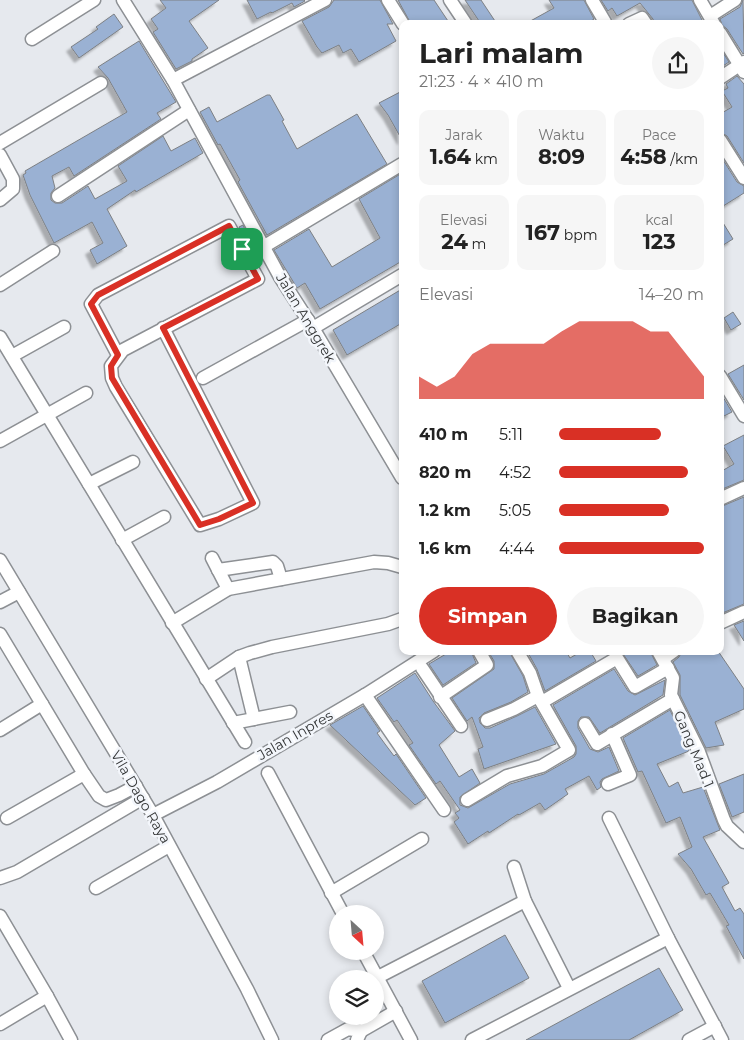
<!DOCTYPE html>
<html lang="id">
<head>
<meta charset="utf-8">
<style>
  :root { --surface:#fff; --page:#f6f6f6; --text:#222; --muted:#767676; --accent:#d93025 }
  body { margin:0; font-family:Montserrat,sans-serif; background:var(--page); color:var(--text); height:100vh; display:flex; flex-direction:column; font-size:19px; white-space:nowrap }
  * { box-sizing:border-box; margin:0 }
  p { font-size:16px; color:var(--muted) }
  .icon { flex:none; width:28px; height:28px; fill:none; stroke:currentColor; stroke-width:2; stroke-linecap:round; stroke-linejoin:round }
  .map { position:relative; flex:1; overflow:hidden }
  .panel { position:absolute; left:399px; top:20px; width:325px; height:635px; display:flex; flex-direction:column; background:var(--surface); border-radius:10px; box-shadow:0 2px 8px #0003 }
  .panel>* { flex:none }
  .needle { width:32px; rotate:154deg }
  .controls { position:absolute; left:329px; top:905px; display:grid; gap:10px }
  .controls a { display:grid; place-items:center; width:55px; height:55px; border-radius:50%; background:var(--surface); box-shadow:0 2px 8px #0003; font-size:25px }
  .pin { position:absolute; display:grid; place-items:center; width:42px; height:42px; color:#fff; margin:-21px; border-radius:10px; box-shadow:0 2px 8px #0006 }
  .round { display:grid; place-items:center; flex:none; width:52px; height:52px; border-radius:26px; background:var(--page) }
  .head { display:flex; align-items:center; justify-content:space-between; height:85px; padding:0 20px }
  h1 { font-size:28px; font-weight:700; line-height:38px }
  .stats { display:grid; grid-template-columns:repeat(3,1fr); gap:8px; height:85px; padding:5px 20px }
  .stats div { display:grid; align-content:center; border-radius:10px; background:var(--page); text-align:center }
  .stats b { font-size:21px; font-weight:700 }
  .stats small { font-size:14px; font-weight:400 }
  .stats p { font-size:14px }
  .chart { height:140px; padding:10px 20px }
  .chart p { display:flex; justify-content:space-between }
  .chart svg { width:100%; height:90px; margin-top:5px; fill:var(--accent); opacity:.7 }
  .action { display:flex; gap:10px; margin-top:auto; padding:10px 20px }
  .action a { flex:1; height:58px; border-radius:30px; background:var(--accent); color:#fff; font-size:20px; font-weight:700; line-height:58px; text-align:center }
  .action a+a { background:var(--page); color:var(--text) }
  ul { padding:0 20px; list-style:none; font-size:16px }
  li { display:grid; grid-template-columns:80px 60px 1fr; align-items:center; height:38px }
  li i { height:12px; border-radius:6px; background:var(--accent) }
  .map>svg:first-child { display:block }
</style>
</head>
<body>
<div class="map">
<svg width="744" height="1040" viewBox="0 0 744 1040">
  <defs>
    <filter id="shadow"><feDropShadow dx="-4.5" dy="4.5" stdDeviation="1" flood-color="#0004"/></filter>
  </defs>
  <rect width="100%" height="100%" fill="#e6e9ee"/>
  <g fill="#9ab1d3" stroke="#7d8084" filter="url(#shadow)">
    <polygon points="160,0 219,0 189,21 208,48 192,59 192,61 176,69 153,32 158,29 151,19 166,8"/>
    <polygon points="247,0 304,0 305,1 294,7 292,3 272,13 271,12 257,19"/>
    <polygon points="334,0 380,0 393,24 387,24 396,41 359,62 351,49 343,53 339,45 322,53 317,47 302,21 329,7"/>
    <polygon points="398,0 434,0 450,24 411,24"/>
    <polygon points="465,0 481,0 497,24 481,24"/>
    <polygon points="549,0 584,0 594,19 587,24 525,24 554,8"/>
    <polygon points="601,0 692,0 704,24 654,24 653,19 640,3 617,16 612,8 608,11"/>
    <polygon points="743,0 744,53 743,54 727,29 722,25 720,19 740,7"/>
    <polygon points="114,14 123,27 79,58 71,47 98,29 96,27"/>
    <polygon points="139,41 176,102 157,113 161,119 74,176 69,167 52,176 55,188 51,193 51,200 55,203 62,203 88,186 95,199 127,181 118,166 163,136 171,151 195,138 203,153 136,192 135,190 107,209 127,246 97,264 90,250 103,243 92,222 54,243 30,195 23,175 26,173 25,171 127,112 108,78 98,67"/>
    <polygon points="720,48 729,62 720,68"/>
    <polygon points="737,76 744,84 744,163 727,136 720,132 720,114 732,107 722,91 728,88 726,84"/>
    <polygon points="402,91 402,140 388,115 379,103"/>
    <polygon points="267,95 270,95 284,120 282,121 297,149 357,114 387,164 267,235 238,182 240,180 220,144 218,145 200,112 209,107 217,122"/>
    <polygon points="720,155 737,182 744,186 744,193 720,208"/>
    <polygon points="402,173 402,261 320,309 305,283 297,288 274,250 309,229 332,267 380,238 359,199"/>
    <polygon points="720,218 733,239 720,247"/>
    <polygon points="243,225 250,240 247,241 239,227"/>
    <polygon points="402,289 402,323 347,355 333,330"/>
    <polygon points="733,312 741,324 731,330 724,318"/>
    <polygon points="744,365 744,400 728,374"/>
    <polygon points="720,392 732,412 720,418"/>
    <polygon points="744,435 744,480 720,490 720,472 734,464 723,446"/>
    <polygon points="744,497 744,604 720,614 720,507"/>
    <polygon points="744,621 744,641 734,625"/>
    <polygon points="451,651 471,651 476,663 443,685 429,664"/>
    <polygon points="488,651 509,651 523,676 528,692 511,702 484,713 479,718 480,723 485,728 490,728 517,716 535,707 556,744 484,769 478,749 483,747 472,717 467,721 452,698 494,669 494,661"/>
    <polygon points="527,651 566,651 570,658 582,651 590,651 596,661 545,691 537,669"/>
    <polygon points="621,651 650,651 657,665 638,676"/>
    <polygon points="682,651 718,651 744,689 744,709 715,722 724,745 706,748 680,695 680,675 673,662 679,657"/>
    <polygon points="614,669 628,691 635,695 665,680 663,695 600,733 589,717 581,717 578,721 578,728 590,749 598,752 609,747 619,771 602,779 600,782 601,787 597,790 589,776 565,789 568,794 545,810 540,803 519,815 518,814 489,833 488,831 468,844 454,822 459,818 455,813 460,810 440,781 436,784 409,745 413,743 397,720 394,722 377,698 415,673 433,701 455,731 439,745 459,777 472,769 480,783 460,797 460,805 468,808 510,784 544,774 574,757 576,754 576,746 553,705"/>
    <polygon points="363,706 380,731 377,733 385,744 394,756 396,754 426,798 415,805 330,725"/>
    <polygon points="670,710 689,751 657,764 669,787 678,782 683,793 703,787 720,830 703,837 729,883 722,887 735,911 740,908 744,914 744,959 726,926 729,925 710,893 706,895 691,869 678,854 692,847 680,817 666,823 642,771 638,772 623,738"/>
    <polygon points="744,774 744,812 732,817 719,784"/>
    <polygon points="505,935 529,978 445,1023 422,981"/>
    <polygon points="659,968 683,1010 629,1040 526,1040"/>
  </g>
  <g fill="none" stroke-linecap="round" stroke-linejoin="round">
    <g stroke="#8d9094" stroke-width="15">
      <g id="minor">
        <polyline points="123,0 173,80 280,277 313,328 402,478"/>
        <polyline points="388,0 403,24"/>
        <polyline points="450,0 466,24"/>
        <polyline points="592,0 605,22"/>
        <polyline points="700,0 714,24"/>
        <polyline points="710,16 735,0"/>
        <polyline points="629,24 642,18 646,24"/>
        <polyline points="720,33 744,72"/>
        <polyline points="32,39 94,0"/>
        <polyline points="720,78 744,62"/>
        <polyline points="173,80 325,0"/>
        <polyline points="720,140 744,178"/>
        <polyline points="0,143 101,83"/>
        <polyline points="0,155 13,179 13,189 0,200"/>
        <polyline points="58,196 189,110"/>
        <polyline points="263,247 402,164"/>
        <polyline points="0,285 53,251"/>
        <polyline points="313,328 402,275"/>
        <polyline points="0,337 245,742"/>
        <polyline points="118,355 91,304 98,295 229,226 258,279 123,350 111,366 112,378 116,387 200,525 219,519 253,503 163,328"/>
        <polyline points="12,356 64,327"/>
        <polyline points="720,376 744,416"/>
        <polyline points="203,378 308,320"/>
        <polyline points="0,441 86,393"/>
        <polyline points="89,484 133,462"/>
        <polyline points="720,499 744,488"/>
        <polyline points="122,540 164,517"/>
        <polyline points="212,558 228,589"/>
        <polyline points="0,560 153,815 247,989 272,1040"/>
        <polyline points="218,570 273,562 277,566 281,579"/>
        <polyline points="0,602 19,592"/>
        <polyline points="172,623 228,589 374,562 388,563 402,567"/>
        <polyline points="720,623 744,612"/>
        <polyline points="0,634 84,774 99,796 106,800 119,795 136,786"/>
        <polyline points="658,651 673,678 671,695 699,752 724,820 727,826 744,842"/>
        <polyline points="239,657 254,719"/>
        <polyline points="663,659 674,651"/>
        <polyline points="422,668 461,726"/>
        <polyline points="206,679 239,657 250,653 272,647 388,624 402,619"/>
        <polyline points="365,695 444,810"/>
        <polyline points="440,697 487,665 479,651"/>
        <polyline points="542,702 617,658 635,687 668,668"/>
        <polyline points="487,720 514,709 538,696"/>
        <polyline points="233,723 290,712"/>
        <polyline points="585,724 597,744 673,699"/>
        <polyline points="0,730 42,704"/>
        <polyline points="268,773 343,914"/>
        <polyline points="608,784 630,775 612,734"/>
        <polyline points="467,800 507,776 542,766 569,750 538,696 530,673 517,651"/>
        <polyline points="153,815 217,782 365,695 434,651"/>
        <polyline points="7,818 84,774"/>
        <polyline points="609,818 668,938 722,1040"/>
        <polyline points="514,867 525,901 569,988"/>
        <polyline points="0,878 17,872 143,798"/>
        <polyline points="96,888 169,846"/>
        <polyline points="331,893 422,839"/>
        <polyline points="0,916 47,996 71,1040"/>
        <polyline points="363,951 411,1040"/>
        <polyline points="378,977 525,901"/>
        <polyline points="0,1024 47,996"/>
        <polyline points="361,1031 396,1011"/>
        <polyline points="328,1040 348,1029 361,1031 357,1040"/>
        <polyline points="472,1040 668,938"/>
        <polyline points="689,1040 715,1026"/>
      </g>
    </g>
    <use href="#minor" stroke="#fff" stroke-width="12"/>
  </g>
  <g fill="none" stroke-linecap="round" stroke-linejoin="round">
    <g stroke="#fff" stroke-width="10">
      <polygon id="route" points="229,226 258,279 163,328 253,503 219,519 200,525 112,378 111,366 118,355 91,304 98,295"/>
    </g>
    <use href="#route" stroke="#d93025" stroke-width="6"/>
  </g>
  <g text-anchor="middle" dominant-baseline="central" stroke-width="5" stroke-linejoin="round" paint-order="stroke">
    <g font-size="14" fill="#333536" stroke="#f3f6fb">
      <text transform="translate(306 318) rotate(59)">Jalan Anggrek</text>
      <text transform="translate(295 735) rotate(-30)">Jalan Inpres</text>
      <text transform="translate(694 749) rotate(67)">Gang Mad 1</text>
      <text transform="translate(141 797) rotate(60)">Vila Dago Raya</text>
    </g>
  </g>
</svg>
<div class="controls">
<a><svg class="needle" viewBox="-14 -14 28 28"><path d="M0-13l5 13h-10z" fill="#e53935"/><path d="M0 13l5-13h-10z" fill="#767676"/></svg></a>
<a><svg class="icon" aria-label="layers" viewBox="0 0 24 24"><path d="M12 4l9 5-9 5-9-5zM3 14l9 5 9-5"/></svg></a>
</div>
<div class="pin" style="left:242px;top:249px;background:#1e9e55"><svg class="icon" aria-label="arrive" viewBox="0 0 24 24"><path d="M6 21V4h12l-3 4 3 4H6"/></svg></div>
<section class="panel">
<div class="head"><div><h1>Lari malam</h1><p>21:23 · 4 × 410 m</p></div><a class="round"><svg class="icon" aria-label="share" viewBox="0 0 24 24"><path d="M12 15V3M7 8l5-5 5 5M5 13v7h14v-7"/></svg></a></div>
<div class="stats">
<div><p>Jarak</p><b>1.64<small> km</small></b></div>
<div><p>Waktu</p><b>8:09</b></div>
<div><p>Pace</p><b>4:58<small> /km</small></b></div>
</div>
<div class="stats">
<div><p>Elevasi</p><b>24<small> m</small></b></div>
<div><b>167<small> bpm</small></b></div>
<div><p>kcal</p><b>123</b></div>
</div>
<div class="chart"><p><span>Elevasi</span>14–20 m</p>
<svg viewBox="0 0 160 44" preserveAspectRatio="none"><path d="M0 44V33L10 38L20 33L30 22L40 17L50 17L60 17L70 17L80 11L90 6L100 6L110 6L120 6L130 11L140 11L150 22L160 33V44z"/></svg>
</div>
<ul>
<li><b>410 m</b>5:11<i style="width:70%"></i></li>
<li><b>820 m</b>4:52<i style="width:89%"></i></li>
<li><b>1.2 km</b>5:05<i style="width:76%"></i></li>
<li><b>1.6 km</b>4:44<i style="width:100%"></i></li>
</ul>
<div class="action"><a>Simpan</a><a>Bagikan</a></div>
</section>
</div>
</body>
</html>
